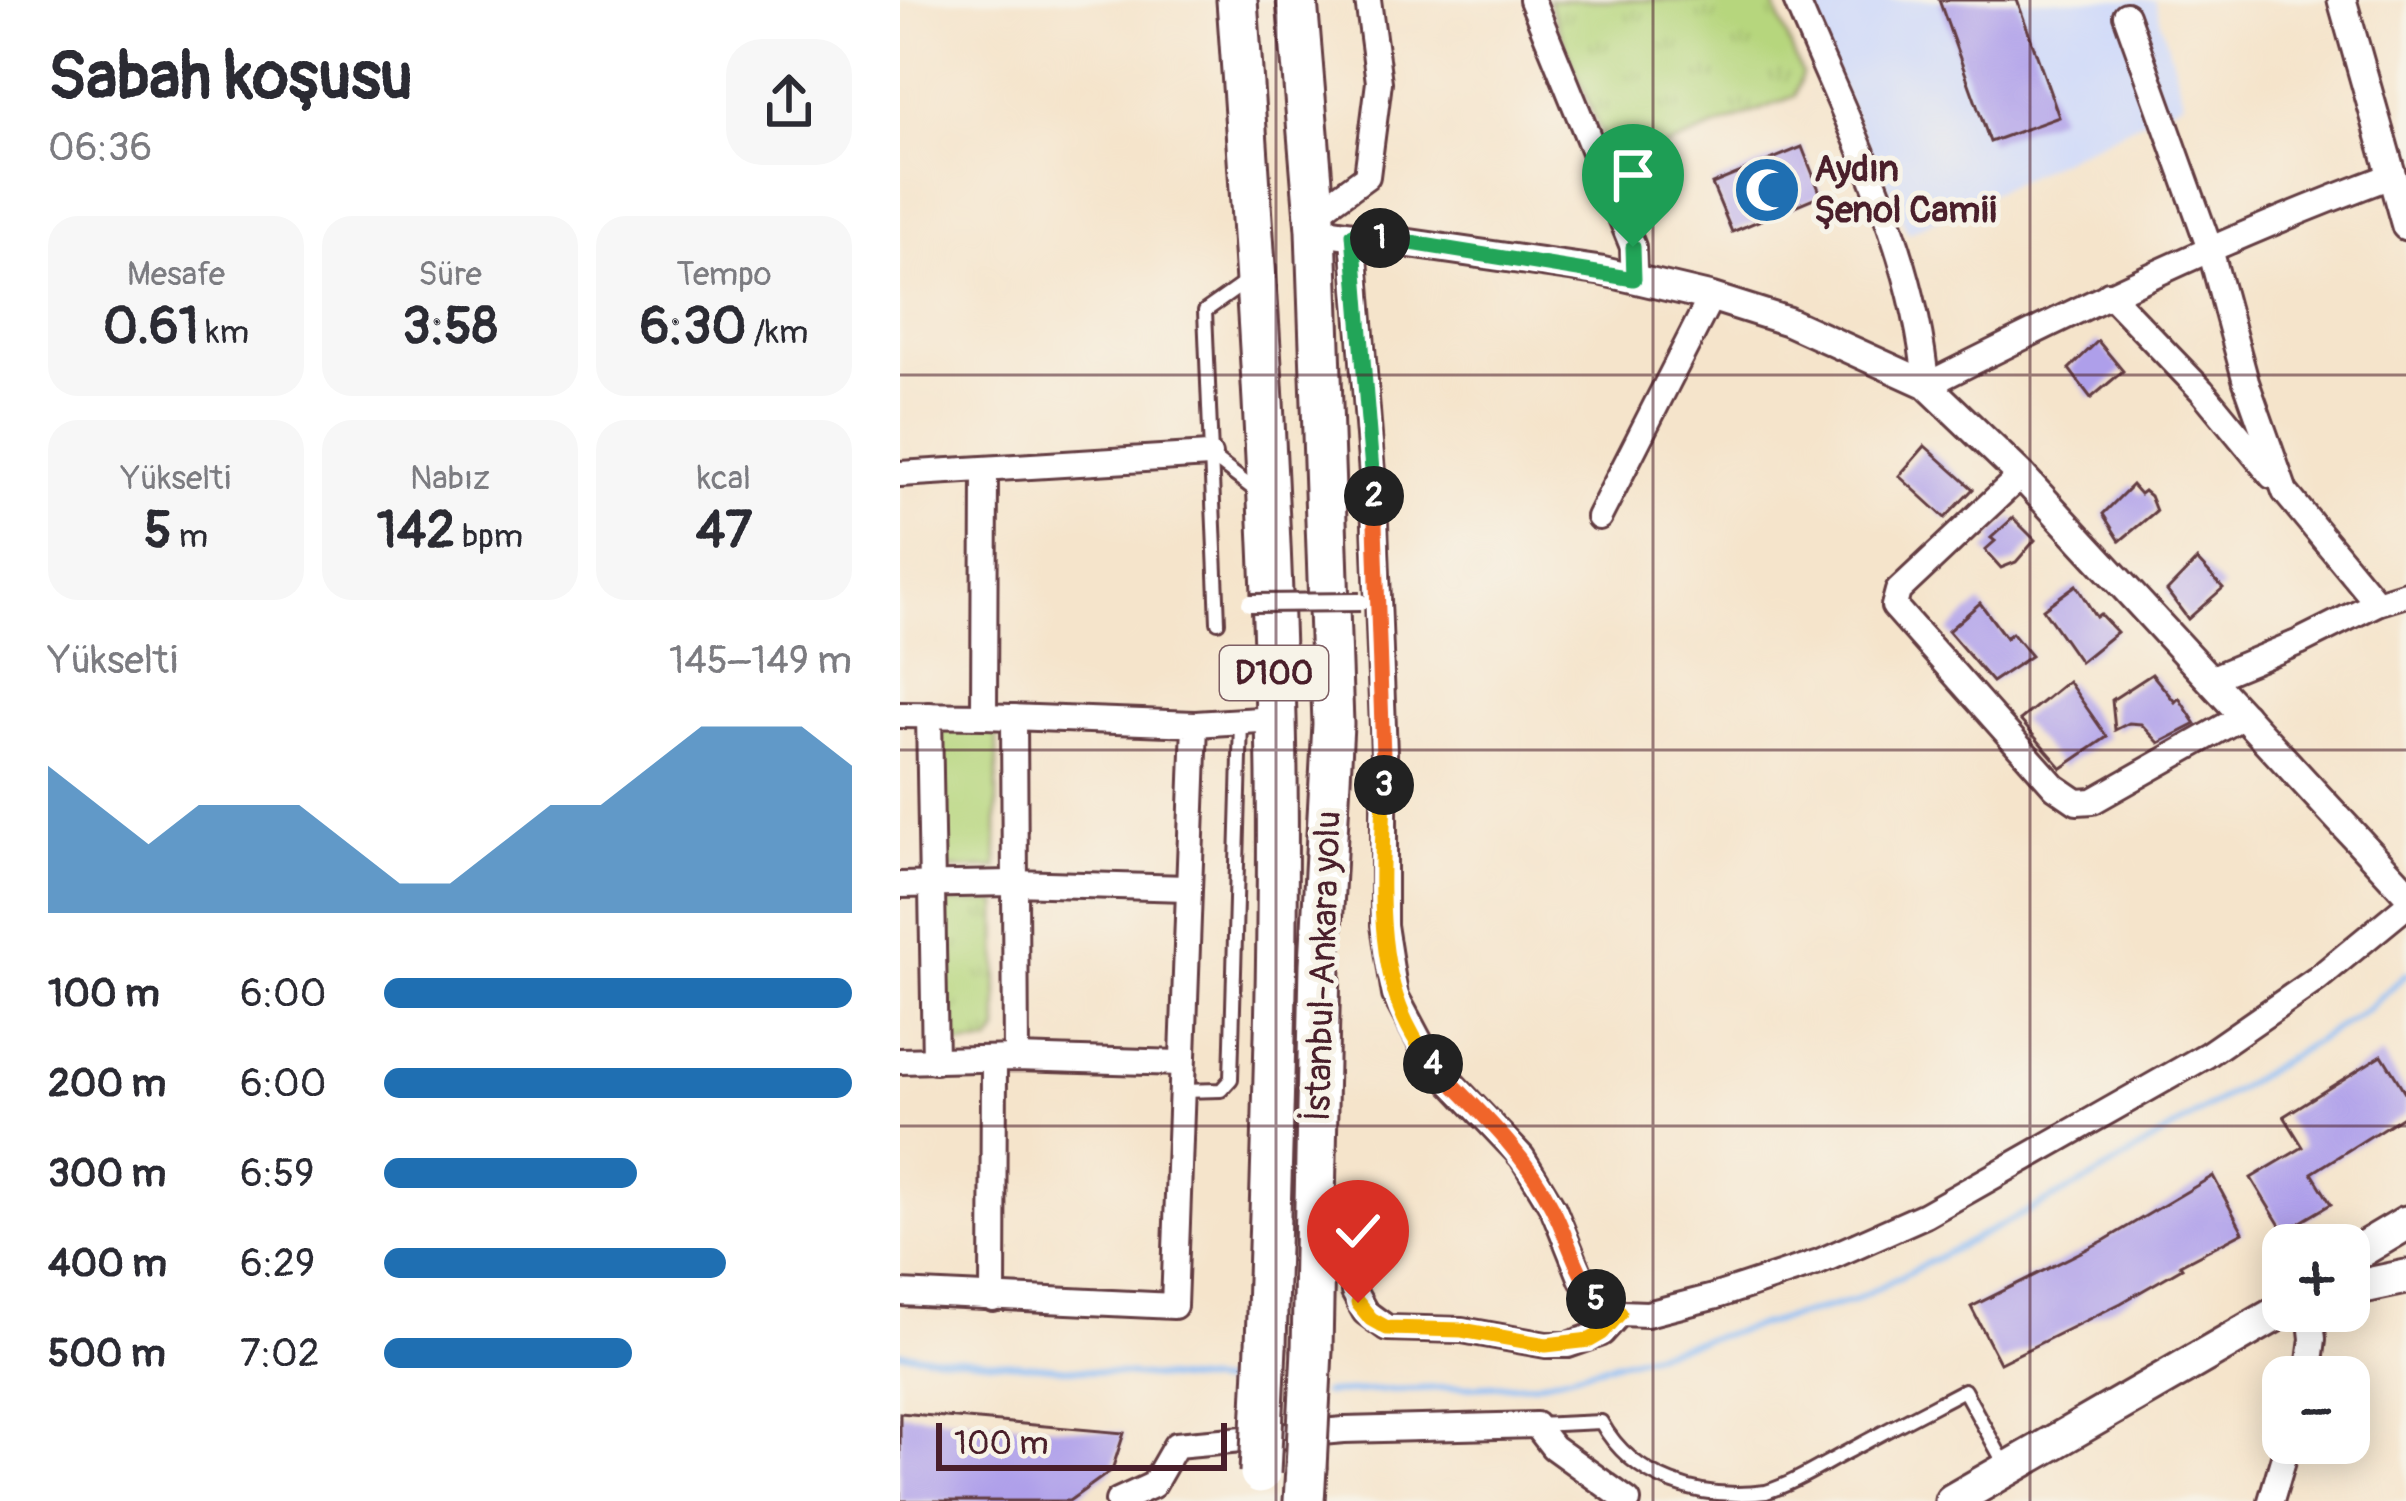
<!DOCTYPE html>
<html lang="tr">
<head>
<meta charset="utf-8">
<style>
  :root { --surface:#fff; --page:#f7f7f7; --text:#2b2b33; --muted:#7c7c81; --accent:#1f6fb2 }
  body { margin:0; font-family:Pangolin,sans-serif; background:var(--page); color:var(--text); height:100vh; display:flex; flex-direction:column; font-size:45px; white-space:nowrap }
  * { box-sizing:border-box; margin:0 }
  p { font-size:39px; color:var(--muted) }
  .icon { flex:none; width:66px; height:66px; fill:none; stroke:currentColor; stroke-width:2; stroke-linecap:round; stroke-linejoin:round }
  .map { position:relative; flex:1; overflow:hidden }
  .panel { display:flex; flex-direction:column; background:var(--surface); width:900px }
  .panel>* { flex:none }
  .fabs { position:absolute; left:1362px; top:1224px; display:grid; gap:24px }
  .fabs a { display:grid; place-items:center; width:108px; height:108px; border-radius:24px; background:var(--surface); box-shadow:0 6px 30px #0003; font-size:60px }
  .scale { position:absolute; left:36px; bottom:30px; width:291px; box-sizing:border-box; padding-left:12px; border:6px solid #4a1f2b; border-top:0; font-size:33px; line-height:42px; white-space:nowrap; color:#4a1f2b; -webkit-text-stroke:9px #f7f3e8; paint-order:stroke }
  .pin { position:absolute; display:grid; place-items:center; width:102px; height:102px; color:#fff; margin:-123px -51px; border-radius:50% 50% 50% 0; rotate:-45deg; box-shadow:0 0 12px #0007 }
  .pin .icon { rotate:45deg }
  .km { position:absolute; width:60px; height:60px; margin:-30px; border-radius:50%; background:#222; color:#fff; font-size:33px; line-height:60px; text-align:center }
  .round { display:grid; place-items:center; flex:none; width:126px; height:126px; border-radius:36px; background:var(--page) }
  .summary { display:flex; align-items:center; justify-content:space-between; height:204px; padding:0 48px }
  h1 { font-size:66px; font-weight:800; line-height:90px }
  .metrics { display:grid; grid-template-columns:repeat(3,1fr); gap:18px; height:204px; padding:12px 48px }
  .metrics div { display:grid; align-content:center; border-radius:30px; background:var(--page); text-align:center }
  .metrics b { font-size:51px; font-weight:800 }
  .metrics small { font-size:33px; font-weight:400 }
  .metrics p { font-size:33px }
  .chart { height:336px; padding:24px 48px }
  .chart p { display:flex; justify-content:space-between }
  .chart svg { width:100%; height:216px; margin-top:12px; fill:var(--accent); opacity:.7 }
  ul { padding:0 48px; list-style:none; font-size:39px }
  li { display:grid; grid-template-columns:192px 144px 1fr; align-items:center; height:90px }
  li i { height:30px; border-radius:15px; background:var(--accent) }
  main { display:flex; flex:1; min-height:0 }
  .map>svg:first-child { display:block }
</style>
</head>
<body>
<main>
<section class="panel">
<div class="summary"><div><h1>Sabah koşusu</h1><p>06:36</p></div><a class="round"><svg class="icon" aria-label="share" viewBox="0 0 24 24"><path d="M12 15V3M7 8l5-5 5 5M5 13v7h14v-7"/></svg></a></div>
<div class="metrics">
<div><p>Mesafe</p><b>0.61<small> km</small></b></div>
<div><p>Süre</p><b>3:58</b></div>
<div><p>Tempo</p><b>6:30<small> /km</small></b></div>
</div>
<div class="metrics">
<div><p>Yükselti</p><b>5<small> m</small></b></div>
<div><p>Nabız</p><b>142<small> bpm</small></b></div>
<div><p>kcal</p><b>47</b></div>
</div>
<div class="chart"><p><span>Yükselti</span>145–149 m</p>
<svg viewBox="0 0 160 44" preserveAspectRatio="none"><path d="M0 44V14L10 22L20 30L30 22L40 22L50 22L60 30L70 38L80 38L90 30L100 22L110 22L120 14L130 6L140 6L150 6L160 14V44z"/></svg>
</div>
<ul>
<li><b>100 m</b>6:00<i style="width:100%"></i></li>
<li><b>200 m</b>6:00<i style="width:100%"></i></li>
<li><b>300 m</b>6:59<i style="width:54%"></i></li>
<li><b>400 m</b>6:29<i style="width:73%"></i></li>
<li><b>500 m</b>7:02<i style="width:53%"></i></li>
</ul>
</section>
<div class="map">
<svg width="1506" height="1501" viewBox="0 0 1506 1501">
  <defs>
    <pattern id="park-tufts" width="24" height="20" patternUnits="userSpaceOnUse" patternTransform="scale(3)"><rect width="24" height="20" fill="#b6d67d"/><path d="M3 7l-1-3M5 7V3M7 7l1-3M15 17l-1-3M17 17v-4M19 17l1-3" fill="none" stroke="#9eb76c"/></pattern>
  </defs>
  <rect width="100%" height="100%" fill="#f7f3e8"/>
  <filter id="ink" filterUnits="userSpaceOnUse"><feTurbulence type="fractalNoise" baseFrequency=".00833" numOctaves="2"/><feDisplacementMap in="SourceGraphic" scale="24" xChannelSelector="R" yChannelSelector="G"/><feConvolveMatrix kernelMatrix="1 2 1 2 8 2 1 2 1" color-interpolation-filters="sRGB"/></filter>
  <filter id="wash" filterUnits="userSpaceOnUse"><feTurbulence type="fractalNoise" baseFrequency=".004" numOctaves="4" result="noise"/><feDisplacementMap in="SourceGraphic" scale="48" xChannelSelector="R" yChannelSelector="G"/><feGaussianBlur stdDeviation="2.7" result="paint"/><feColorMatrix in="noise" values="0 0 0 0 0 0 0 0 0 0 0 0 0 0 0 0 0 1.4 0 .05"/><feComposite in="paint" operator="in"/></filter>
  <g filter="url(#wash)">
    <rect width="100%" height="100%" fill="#f5e4cb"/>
    <polygon fill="#d0daf9" points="902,0 1255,0 1284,101 1008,233"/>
    <polygon fill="#b6d67d" stroke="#807a54" stroke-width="3" points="97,729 97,868 41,869 40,730"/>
    <g fill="url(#park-tufts)" stroke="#807a54" stroke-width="3">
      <polygon points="648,0 872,0 902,74 895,96 730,161 712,154 702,137"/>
      <polygon points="43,902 97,902 98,1032 90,1043 45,1045"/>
    </g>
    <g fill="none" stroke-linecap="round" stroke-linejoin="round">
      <g stroke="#88baf5" stroke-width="6">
        <polyline points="0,1353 351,1386"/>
        <polyline points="424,1393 634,1384 953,1301 1191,1179 1468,1009 1506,974"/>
      </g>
    </g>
    <g id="blocks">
      <g fill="#ae9fea">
        <polygon points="1039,0 1117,0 1159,117 1090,142"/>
        <polygon points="902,147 921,195 832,232 812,184"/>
        <polygon points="1198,341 1223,371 1191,398 1169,369"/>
        <polygon points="1025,446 1073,489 1045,518 999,476"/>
        <polygon points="1232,485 1240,494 1244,491 1250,496 1256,511 1220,541 1203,514"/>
        <polygon points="1113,518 1135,540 1116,562 1101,568 1085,550 1095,541 1091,538"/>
        <polygon points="1297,560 1323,588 1288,619 1267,591"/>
        <polygon points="1176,585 1196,617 1200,614 1217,632 1180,662 1143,609"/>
        <polygon points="1080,603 1106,638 1112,633 1131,656 1092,682 1048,631"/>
        <polygon points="1252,674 1275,702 1279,698 1296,724 1259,743 1241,724 1229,723 1215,730 1212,700"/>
        <polygon points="1168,681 1207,737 1162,768 1120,720"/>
        <polygon points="1482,1055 1506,1094 1506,1114 1412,1173 1431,1204 1384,1232 1351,1178 1403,1147 1384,1116"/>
        <polygon points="1313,1176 1343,1232 1280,1265 1282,1268 1221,1303 1100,1363 1071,1307 1205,1240"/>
        <polygon points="0,1413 224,1433 212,1470 169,1501 0,1501"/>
      </g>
    </g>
  </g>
  <g filter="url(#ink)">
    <use href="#blocks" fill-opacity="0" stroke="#643d43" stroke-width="3"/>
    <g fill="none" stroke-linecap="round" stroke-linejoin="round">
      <g stroke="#643d43" stroke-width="18">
        <g id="service">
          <polyline points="309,455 360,494"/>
          <polyline points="318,622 305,311 346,282"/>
          <polyline points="281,1091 321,1090 331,1079 341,721"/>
          <path d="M636 1425 701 1422C733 1480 801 1501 866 1492 895 1483 922 1465 949 1451 987 1430 1026 1410 1064 1390L1107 1468"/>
        </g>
      </g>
      <g stroke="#643d43" stroke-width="30">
        <g id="minor">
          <polyline points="632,0 733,247 734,279"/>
          <path d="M896 0C947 123 1015 250 1026 384"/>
          <polyline points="1226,15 1310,249 1346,382 1385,492 1477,603"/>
          <polyline points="415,214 467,176 479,82 468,0"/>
          <polyline points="453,234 474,499 484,754 484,925 495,995 529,1059 622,1157 653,1208 682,1280 699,1302 720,1313 747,1314 813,1297 919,1262 1025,1215 1307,1055 1417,979 1506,906"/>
          <polyline points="1209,294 1302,391 1372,476"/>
          <path d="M1027 385C1179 308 1331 235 1491 176"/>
          <polyline points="0,474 309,455"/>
          <polyline points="1121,475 998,591 994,606 1155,787 1177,802 1193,801 1345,715"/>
          <polyline points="699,517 811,297"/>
          <polyline points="1310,679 1399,642 1477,603 1506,594"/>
          <polyline points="0,715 84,716"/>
          <polyline points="29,715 35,1061"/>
          <polyline points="114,717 116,1058"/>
          <polyline points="295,724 376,719"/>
          <polyline points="0,885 113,883 287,888"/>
          <polyline points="0,1061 116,1058 280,1063"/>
          <polyline points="457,1198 454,1292 465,1312 487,1328 562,1330 646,1345 668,1345 702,1333 720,1313"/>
          <polyline points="0,1293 274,1306 295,724 84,716 85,469"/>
          <polyline points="93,1299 94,1061"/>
          <polyline points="1408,1377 1413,1339 1410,1311"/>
          <polyline points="218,1501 253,1485 276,1445 444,1430 636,1425 653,1447 728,1501"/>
          <polyline points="1371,1501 1388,1443"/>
        </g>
      </g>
      <g stroke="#643d43" stroke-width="33">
        <g id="tertiary">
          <polyline points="1442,0 1506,226"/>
          <polyline points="416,230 701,271 811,297 887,321 1026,384 1121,475 1506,892"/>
        </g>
      </g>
      <g stroke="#643d43" stroke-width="39">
        <g id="secondary">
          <polyline points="1449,1257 1506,1223"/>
          <polyline points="1449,1289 1506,1277"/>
          <polyline points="1052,1501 1383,1310"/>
        </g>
      </g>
      <g stroke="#643d43" stroke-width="45">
        <g id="trunk">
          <path d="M337 0C354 239 370 479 376 718 381 928 372 1137 366 1346"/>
          <polyline points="397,0 416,230 433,724 420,964 412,1350"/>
          <polyline points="404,1501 406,1468"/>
        </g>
      </g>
      <use href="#service" stroke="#fff" stroke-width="12"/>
      <use href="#minor" stroke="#fff" stroke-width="24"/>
      <use href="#tertiary" stroke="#fff" stroke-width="27"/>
      <use href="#secondary" stroke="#fff" stroke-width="33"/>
      <use href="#trunk" stroke="#fff" stroke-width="39"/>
      <g stroke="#643d43" stroke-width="22" stroke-linecap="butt">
        <polyline id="pedestrian-bridge" points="350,603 460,602"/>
      </g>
      <g stroke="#643d43" stroke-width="45" stroke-linecap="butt">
        <g id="trunk-bridge">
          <polyline points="406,1468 412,1350"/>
          <polyline points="360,1473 366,1346"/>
        </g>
      </g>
      <use href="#pedestrian-bridge" stroke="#fff" stroke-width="16"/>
      <use href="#trunk-bridge" stroke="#fff" stroke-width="39"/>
    </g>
  </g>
  <g fill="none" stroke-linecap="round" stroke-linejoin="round" filter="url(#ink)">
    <g stroke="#fff" stroke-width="24">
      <polyline id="split-1" points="480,238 734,279 733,247"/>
    </g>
    <g stroke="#fff" stroke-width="24">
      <polyline id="split-2" points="474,496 453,234 480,238"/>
    </g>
    <g stroke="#fff" stroke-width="24">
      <polyline id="split-3" points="474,496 484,785"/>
    </g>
    <g stroke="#fff" stroke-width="24">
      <path id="split-4" d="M484 785C483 877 468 989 533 1064"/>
    </g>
    <g stroke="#fff" stroke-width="24">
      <path id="split-5" d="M533 1064C576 1108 624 1151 652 1207 668 1238 675 1270 696 1299"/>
    </g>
    <g stroke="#fff" stroke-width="24">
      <polyline id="split-6" points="458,1303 471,1319 487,1328 562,1330 646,1345 690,1340 702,1333 720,1313 696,1299"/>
    </g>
    <use href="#split-1" stroke="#22a559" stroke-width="15"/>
    <use href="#split-2" stroke="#22a559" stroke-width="15"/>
    <use href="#split-3" stroke="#f0652b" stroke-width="15"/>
    <use href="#split-4" stroke="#f5b400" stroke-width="15"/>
    <use href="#split-5" stroke="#f0652b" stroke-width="15"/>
    <use href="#split-6" stroke="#f5b400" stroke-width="15"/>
  </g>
  <path fill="none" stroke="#4a1f2b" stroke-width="3" stroke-opacity="0.55" d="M376 0V1501M753 0V1501M1130 0V1501M0 375H1506M0 750H1506M0 1126H1506"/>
  <defs>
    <g id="mosque-disc" transform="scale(3.45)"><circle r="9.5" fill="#1f6fb2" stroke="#f7f3e8"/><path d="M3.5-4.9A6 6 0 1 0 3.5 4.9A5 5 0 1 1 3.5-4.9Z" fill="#fff"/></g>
  </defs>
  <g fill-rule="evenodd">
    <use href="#mosque-disc" x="867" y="190"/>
  </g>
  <g text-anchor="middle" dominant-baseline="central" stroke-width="10" stroke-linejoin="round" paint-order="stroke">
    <rect fill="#f7f3e8" stroke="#7e5f64" stroke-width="3" x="320" y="646" width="108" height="54" rx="9"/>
    <g font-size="33" font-weight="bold" fill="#4a1f2b">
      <text x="374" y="673">D100</text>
    </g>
    <g font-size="36" font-weight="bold" fill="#4a1f2b" stroke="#f7f3e8" text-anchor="start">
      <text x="914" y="169">Aydın<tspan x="914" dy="41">Şenol Camii</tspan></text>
    </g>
    <g font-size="36" fill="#4a1f2b" stroke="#f7f3e8">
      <text transform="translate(423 966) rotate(-88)">İstanbul-Ankara yolu</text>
    </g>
  </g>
</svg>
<div class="fabs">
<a>+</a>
<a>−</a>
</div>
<div class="scale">100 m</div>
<div class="pin" style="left:733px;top:247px;background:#1e9e55"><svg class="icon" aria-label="arrive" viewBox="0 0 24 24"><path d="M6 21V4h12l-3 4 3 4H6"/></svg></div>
<div class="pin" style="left:458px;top:1303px;background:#d93025"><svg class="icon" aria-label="check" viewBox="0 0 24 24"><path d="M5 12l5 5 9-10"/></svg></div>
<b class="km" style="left:480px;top:238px">1</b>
<b class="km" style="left:474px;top:496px">2</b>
<b class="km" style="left:484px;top:785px">3</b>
<b class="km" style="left:533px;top:1064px">4</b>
<b class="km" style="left:696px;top:1299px">5</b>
</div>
</main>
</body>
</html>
